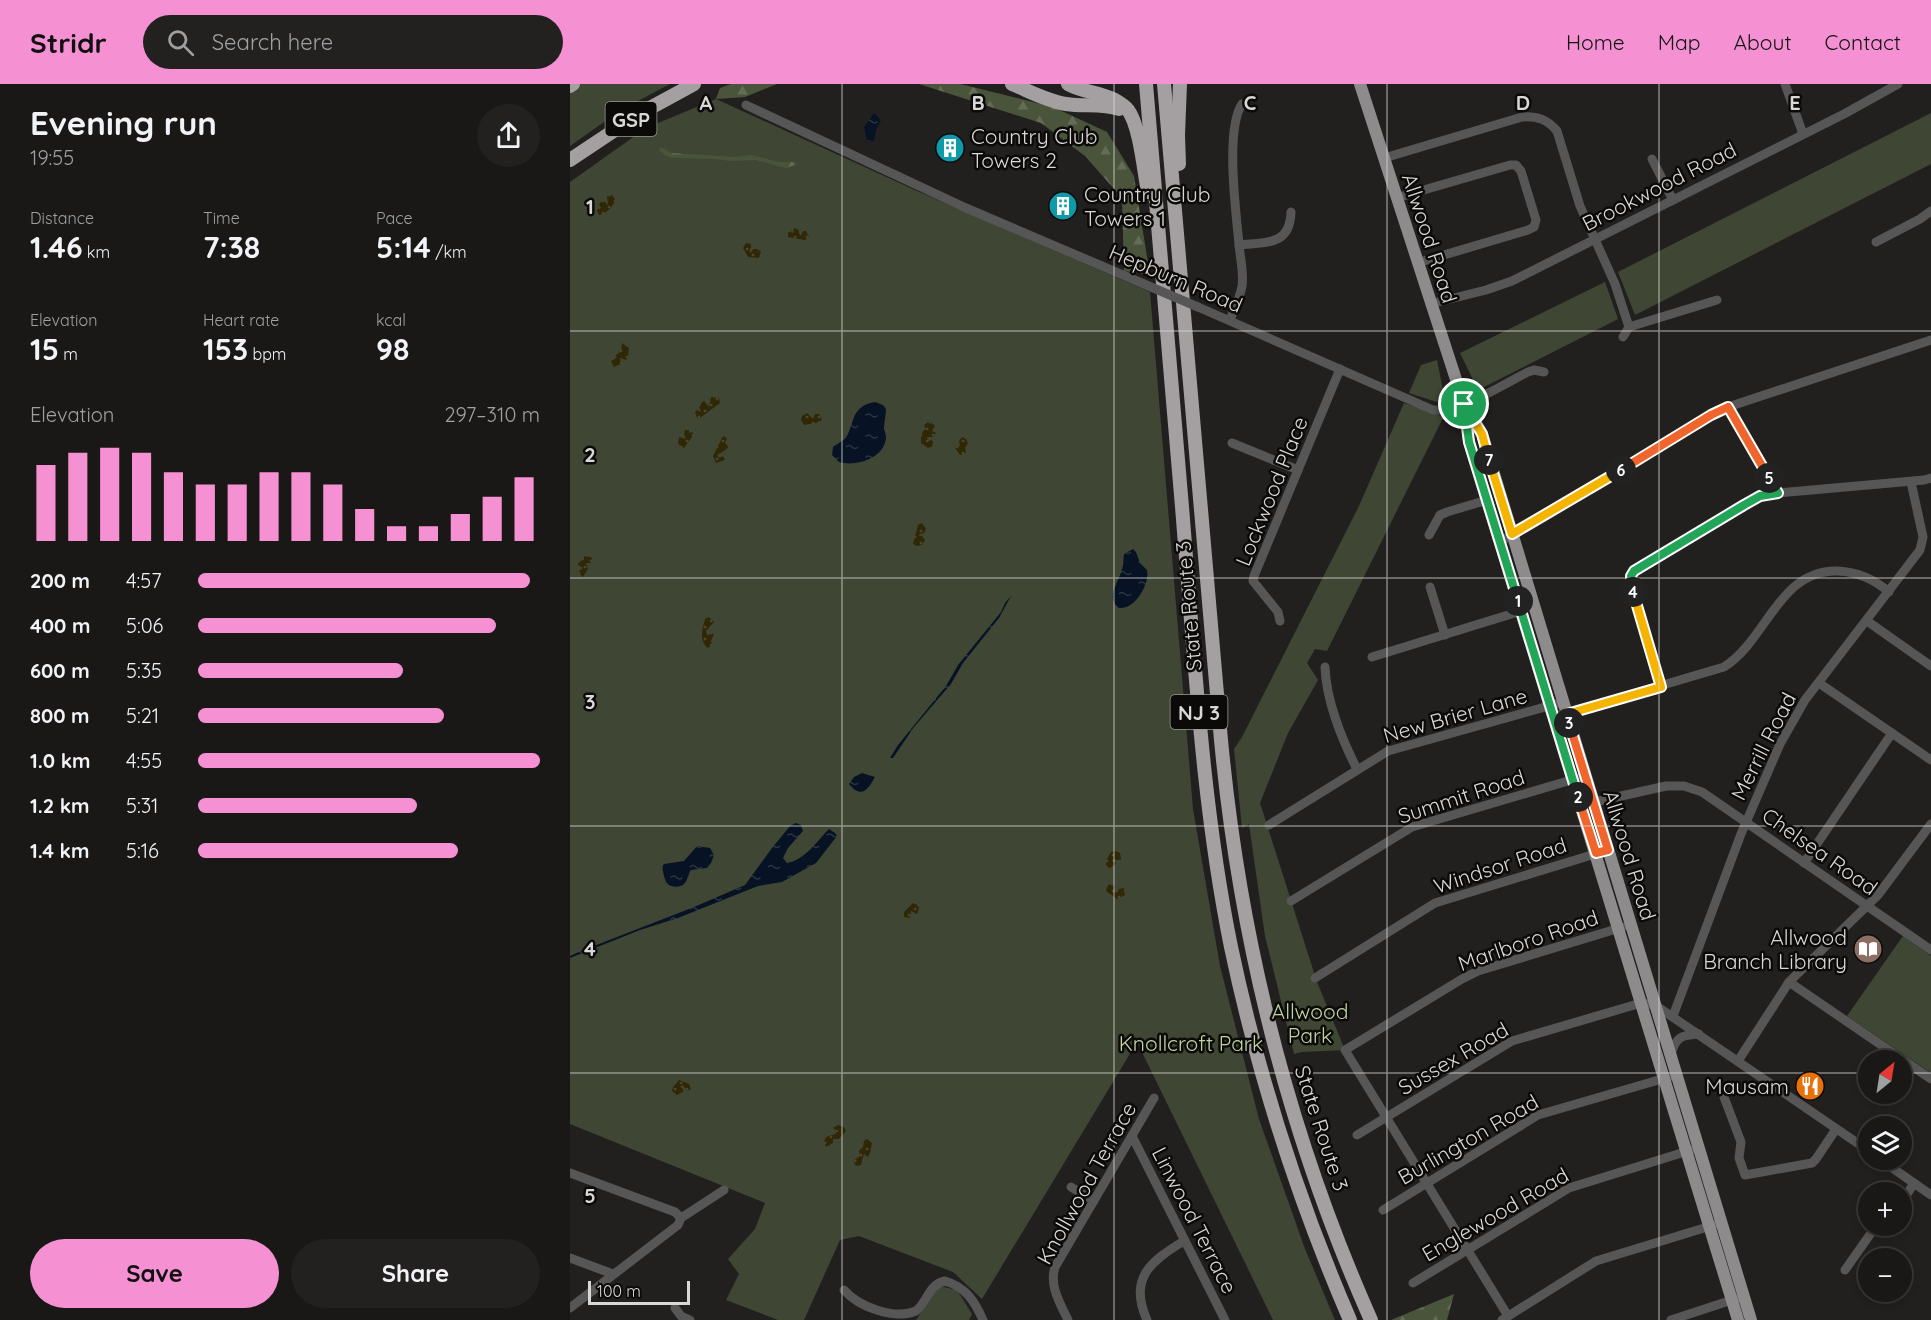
<!DOCTYPE html>
<html lang="en">
<head>
<meta charset="utf-8">
<style>
  :root { --surface:#1a1817; --page:#232120; --text:#f1f3f6; --muted:#9fa0a1; --line:#383736; --accent:#f591d2 }
  body { margin:0; font-family:Quicksand,sans-serif; background:var(--page); color:var(--text); height:100vh; display:flex; flex-direction:column; font-size:22px; white-space:nowrap }
  * { box-sizing:border-box; margin:0 }
  p { font-size:20px; color:var(--muted) }
  .icon { flex:none; width:33px; height:33px; fill:none; stroke:currentColor; stroke-width:2; stroke-linecap:round; stroke-linejoin:round }
  .map { position:relative; flex:1; overflow:hidden }
  .panel { display:flex; flex-direction:column; background:var(--surface); width:570px }
  .panel>* { flex:none }
  .needle { width:39px; rotate:30deg }
  .tools { position:absolute; left:1288px; top:966px; display:grid; gap:12px }
  .tools a { display:grid; place-items:center; width:54px; height:54px; border-radius:50%; background:var(--surface); box-shadow:0 3px 9px #0003,0 0 0 2px var(--line); font-size:30px }
  .scale { position:absolute; left:18px; bottom:15px; width:102px; box-sizing:border-box; padding-left:6px; border:3px solid #d9d8d6; border-top:0; font-size:16px; line-height:21px; white-space:nowrap; color:#d9d8d6; -webkit-text-stroke:4px #0b0a09; paint-order:stroke }
  .pin { position:absolute; display:grid; place-items:center; width:51px; height:51px; color:#fff; margin:-26px; border:3px solid #fff; border-radius:50%; box-shadow:0 2px 6px #0007 }
  .km { position:absolute; width:30px; height:30px; margin:-15px; border-radius:50%; background:#222; color:#fff; font-size:16px; line-height:30px; text-align:center }
  .round { display:grid; place-items:center; flex:none; width:63px; height:63px; border-radius:32px; background:var(--page) }
  .headline { display:flex; align-items:center; justify-content:space-between; height:102px; padding:0 30px }
  h1 { font-size:33px; font-weight:700; line-height:45px }
  .stats { display:grid; grid-template-columns:repeat(3,1fr); gap:9px; height:102px; padding:6px 30px }
  .stats div { display:grid; align-content:center }
  .stats b { font-size:30px; font-weight:700 }
  .stats small { font-size:16px; font-weight:400 }
  .stats p { font-size:16px }
  .chart { height:168px; padding:12px 30px }
  .chart p { display:flex; justify-content:space-between }
  .chart svg { width:100%; height:108px; margin-top:6px; stroke:var(--accent); stroke-width:6 }
  .action { display:flex; gap:12px; margin-top:auto; padding:12px 30px }
  .action a { flex:1; height:69px; border-radius:36px; background:var(--accent); color:#111; font-size:24px; font-weight:700; line-height:69px; text-align:center }
  .action a+a { background:var(--page); color:var(--text) }
  ul { padding:0 30px; list-style:none; font-size:20px }
  li { display:grid; grid-template-columns:96px 72px 1fr; align-items:center; height:45px }
  li i { height:15px; border-radius:8px; background:var(--accent) }
  header { display:flex; align-items:center; gap:36px; box-sizing:border-box; height:84px; padding:0 30px; background:var(--accent); color:#111 }
  header strong { font-size:28px }
  nav { display:flex; gap:33px; margin-inline-start:auto; font-size:21px }
  .search { width:420px; height:54px; background:var(--page); display:flex; align-items:center; gap:15px; box-sizing:border-box; padding:0 21px; border-radius:33px; color:var(--muted); font-size:22px }
  main { display:flex; flex:1; min-height:0 }
  .map>svg:first-child { display:block }
</style>
</head>
<body>
<header>
<strong>Stridr</strong>
<div class="search"><svg class="icon" aria-label="search" viewBox="0 0 24 24"><circle cx="10" cy="10" r="6"/><path d="M15 15l6 6"/></svg>Search here</div>
<nav><a>Home</a><a>Map</a><a>About</a><a>Contact</a></nav>
</header>
<main>
<section class="panel">
<div class="headline"><div><h1>Evening run</h1><p>19:55</p></div><a class="round"><svg class="icon" aria-label="share" viewBox="0 0 24 24"><path d="M12 15V3M7 8l5-5 5 5M5 13v7h14v-7"/></svg></a></div>
<div class="stats">
<div><p>Distance</p><b>1.46<small> km</small></b></div>
<div><p>Time</p><b>7:38</b></div>
<div><p>Pace</p><b>5:14<small> /km</small></b></div>
</div>
<div class="stats">
<div><p>Elevation</p><b>15<small> m</small></b></div>
<div><p>Heart rate</p><b>153<small> bpm</small></b></div>
<div><p>kcal</p><b>98</b></div>
</div>
<div class="chart"><p><span>Elevation</span>297–310 m</p>
<svg viewBox="0 0 160 44" preserveAspectRatio="none"><path d="M5 44V13M15 44V8M25 44V6M35 44V8M45 44V16M55 44V21M65 44V21M75 44V16M85 44V16M95 44V21M105 44V31M115 44V38M125 44V38M135 44V33M145 44V26M155 44V18"/></svg>
</div>
<ul>
<li><b>200 m</b>4:57<i style="width:97%"></i></li>
<li><b>400 m</b>5:06<i style="width:87%"></i></li>
<li><b>600 m</b>5:35<i style="width:60%"></i></li>
<li><b>800 m</b>5:21<i style="width:72%"></i></li>
<li><b>1.0 km</b>4:55<i style="width:100%"></i></li>
<li><b>1.2 km</b>5:31<i style="width:64%"></i></li>
<li><b>1.4 km</b>5:16<i style="width:76%"></i></li>
</ul>
<div class="action"><a>Save</a><a>Share</a></div>
</section>
<div class="map">
<svg width="1361" height="1236" viewBox="0 0 1361 1236">
  <defs>
    <pattern id="forest-firs" width="22" height="20" patternUnits="userSpaceOnUse" patternTransform="scale(1.5)"><rect width="22" height="20" fill="#4a543b"/><path d="M5 1l3.5 6h-7zM16 11l3.5 6h-7z" fill="#646c57"/></pattern>
    <pattern id="sand-dots" width="8" height="8" patternUnits="userSpaceOnUse" patternTransform="scale(1.5)"><rect width="8" height="8" fill="#2f2706"/><path d="M2 2h.1M6 6h.1" fill="none" stroke="#4d462a" stroke-width="1.8" stroke-linecap="round"/></pattern>
    <pattern id="water-ripples" width="26" height="14" patternUnits="userSpaceOnUse" patternTransform="scale(1.5)"><rect width="26" height="14" fill="#071224"/><path d="M2 4q2-2 4 0t4 0M15 11q2-2 4 0t4 0" fill="none" stroke="#2b3443"/></pattern>
  </defs>
  <rect width="100%" height="100%" fill="#22201f"/>
  <g fill="#3f4734">
    <polygon points="11,0 100,0 51,26 0,62 0,9"/>
    <polygon points="146,15 347,107 580,208 623,725 650,882 689,1035 735,1165 765,1236 703,1236 567,958 412,1215 383,1188 289,1152 270,1156 234,1236 208,1236 156,1216 169,1190 158,1175 185,1145 195,1119 0,1040 0,98 76,44"/>
    <polygon points="1361,29 1361,80 1065,231 1048,188"/>
    <polygon points="1035,198 1048,235 908,306 890,269"/>
    <polygon points="867,276 876,321 839,309 851,281"/>
    <polygon points="834,319 874,332 757,567 745,565 737,579 748,596 718,649 690,719 747,898 775,966 732,968 724,970 695,852 679,740 672,744 664,665 672,653 789,422"/>
    <polygon points="1333,852 1361,872 1361,989 1277,932"/>
    <polygon points="369,1202 387,1206 402,1230 399,1236 346,1236"/>
  </g>
  <g fill="url(#forest-firs)">
    <polygon points="161,0 207,0 175,13 146,15 150,4"/>
    <polygon points="349,0 390,0 483,23 537,48 564,92 580,191 554,187 552,114 515,72 471,39"/>
    <polygon points="91,63 101,69 165,73 181,71 208,78 224,78 228,80 216,84 186,76 162,77 145,75 103,74 96,72 89,66"/>
    <polygon points="884,1210 877,1236 821,1236"/>
  </g>
  <g fill="url(#sand-dots)">
    <path d="M42 111 45 115C45 121 35 131 29 131L27 126 31 124 29 120 33 116 38 121 37 112Z"/>
    <polygon points="224,144 229,146 229,149 231,152 233,147 236,147 239,153 235,156 218,153 218,147 221,146 221,148 223,149"/>
    <polygon points="176,159 181,160 181,164 179,166 181,169 183,165 189,165 191,168 189,174 178,173 173,164"/>
    <polygon points="52,259 59,264 58,273 56,276 50,274 51,280 44,283 41,277 45,275 46,271 51,267"/>
    <polygon points="141,313 149,314 150,319 130,334 127,334 125,328 127,326 131,328 129,323 132,318 134,317 139,323"/>
    <polygon points="237,329 243,335 245,330 249,330 252,336 246,339 234,341 231,336 232,332"/>
    <path d="M358 338 360 340 362 338 365 342 362 347 366 349 363 353H357L358 357 362 356 363 358 362 363 358 364 351 359C351 354 350 348 356 345L354 341Z"/>
    <polygon points="115,346 119,346 119,349 122,348 124,350 114,364 110,362 108,359 109,353 116,355 114,350"/>
    <polygon points="153,352 157,354 155,359 159,363 154,367 147,371 149,374 153,372 155,376 146,379 143,372"/>
    <polygon points="392,353 396,355 398,359 395,364 396,369 390,371 385,364 390,362 389,357"/>
    <polygon points="352,439 356,445 354,449 350,450 349,452 352,452 355,456 352,461 347,462 343,460 348,441"/>
    <polygon points="14,472 21,473 22,475 21,479 16,479 18,485 13,493 8,488 13,484 8,481 9,477 14,476"/>
    <path d="M139 533 144 538 136 547 137 551H139L141 548 144 550 141 557 142 561 138 564C129 557 132 545 135 535Z"/>
    <polygon points="546,767 550,769 551,775 550,777 543,775 542,777 546,779 543,783 539,784 536,781 536,777 541,768"/>
    <polygon points="538,800 545,802 544,808 547,809 549,805 554,804 555,811 547,815 536,807"/>
    <polygon points="343,819 347,821 349,824 347,830 341,827 340,834 334,833 334,828"/>
    <polygon points="109,996 119,1000 121,1005 117,1007 113,1001 110,1003 113,1005 113,1008 107,1011 102,1007 103,1003"/>
    <polygon points="268,1041 274,1043 276,1047 269,1055 263,1055 263,1059 256,1063 254,1058 256,1053 265,1050 267,1047 263,1044"/>
    <polygon points="297,1055 302,1059 300,1069 298,1073 294,1070 291,1081 286,1082 283,1077 290,1072 289,1067 293,1063 294,1057"/>
  </g>
  <g fill="url(#water-ripples)">
    <polygon points="304,29 311,36 306,46 304,57 297,57 294,43"/>
    <path d="M305 318 313 321 316 325C316 331 314 338 314 345 315 347 316 352 316 354 314 375 285 383 269 378L262 371 263 363C268 359 276 356 278 350 285 334 283 322 305 318Z"/>
    <path d="M563 465 566 468 570 479 577 486C580 500 565 526 549 524 535 513 549 498 552 485 554 480 553 475 554 470Z"/>
    <polygon points="441,512 429,534 393,579 381,600 344,643 323,674 320,674 328,661 376,602 388,581 431,528 435,519"/>
    <path d="M292 689 305 693C298 706 291 715 279 700L284 693Z"/>
    <path d="M226 739 231 741 233 747 218 764 213 774 217 779C235 776 247 757 259 745L265 749 267 752 246 779 212 798 188 802 108 834 70 846 0 874V872L11 867 124 823 175 801 202 764 220 742Z"/>
    <path d="M127 762 140 764 144 771 141 779 137 784 121 786C118 790 118 796 114 800 110 804 100 804 96 798 94 794 93 787 92 783L94 780 114 777Z"/>
  </g>
  <g fill="none" stroke-linecap="round" stroke-linejoin="round">
    <g stroke="#575656" stroke-width="9">
      <polyline points="1215,0 1233,50"/>
      <polyline points="176,21 396,124 574,200"/>
      <path d="M814 74 952 33C967 32 977 35 987 47L1010 122 1045 200 1059 243 1053 253"/>
      <polyline points="1082,75 1103,116"/>
      <polyline points="826,114 940,81 946,81 951,87 966,136 964,143 958,146 847,179"/>
      <polyline points="1306,158 1350,135 1361,127"/>
      <path d="M669 161C696 158 720 162 721 128"/>
      <polyline points="860,220 916,206 942,197 1274,30 1328,0"/>
      <path d="M628 223 863 326C891 328 932 301 958 288L964 286 974 288"/>
      <path d="M660 236C664 225 670 214 672 202 674 188 670 174 669 160 666 128 655 46 672 20"/>
      <polyline points="1059,243 1147,216"/>
      <polyline points="1158,323 1208,409"/>
      <polyline points="662,359 728,386"/>
      <polyline points="859,451 870,431 877,428 917,416"/>
      <polyline points="930,458 1141,331 1158,323 1361,256"/>
      <polyline points="860,503 875,551"/>
      <polyline points="710,537 708,528 683,497 684,492 770,285"/>
      <polyline points="1297,537 1361,582"/>
      <polyline points="802,573 951,527"/>
      <path d="M755 583C756 616 772 656 787 685"/>
      <polyline points="1249,599 1361,676"/>
      <polyline points="1091,603 1061,500 1061,492 1064,487 1174,421 1196,410 1354,396 1361,394"/>
      <path d="M984 633 1154 583C1197 556 1209 485 1268 487 1288 488 1304 495 1319 508"/>
      <polyline points="1011,721 1096,702 1114,702 1132,708 1361,866"/>
      <polyline points="699,741 818,667 993,618"/>
      <polyline points="1234,779 1322,649"/>
      <polyline points="721,817 842,743 1008,694"/>
      <polyline points="745,894 865,819 1038,766"/>
      <polyline points="1219,898 1361,995"/>
      <polyline points="1103,932 1171,750 1210,660 1235,616 1350,466 1353,453 1341,398"/>
      <path d="M1101 970C1106 953 1111 951 1129 950"/>
      <polyline points="1168,977 1219,898 1308,811 1361,740"/>
      <polyline points="1154,1013 1171,1058 1169,1074 1175,1091 1242,1079 1246,1075 1266,1045"/>
      <polyline points="787,1051 942,957 1071,919 1085,921 1299,1067"/>
      <polyline points="562,1052 655,1236"/>
      <polyline points="1311,1076 1361,1111"/>
      <polyline points="0,1089 105,1128 111,1134"/>
      <polyline points="501,1103 524,1117"/>
      <polyline points="1332,1118 1344,1099"/>
      <polyline points="813,1126 968,1031 1099,993"/>
      <polyline points="0,1174 43,1190"/>
      <polyline points="1275,1186 1306,1142"/>
      <polyline points="843,1199 999,1104 1121,1066"/>
      <path d="M274 1206C289 1223 324 1236 346 1227 358 1217 359 1200 375 1197 396 1203 405 1218 413 1236"/>
      <polyline points="0,1224 108,1141 111,1134 154,1106"/>
      <polyline points="105,1224 111,1232 120,1236"/>
      <polyline points="938,1232 775,966 892,895 908,887 1053,843"/>
      <path d="M498 1236C490 1219 479 1202 485 1183L584 1014"/>
      <path d="M577 1236C558 1194 581 1177 614 1157"/>
      <polyline points="932,1236 1026,1177 1144,1141"/>
      <polyline points="1101,1236 1168,1214"/>
    </g>
    <g stroke="#8e8b8c" stroke-width="12">
      <polyline points="790,0 894,320 899,358 1168,1236"/>
      <polyline points="896,324 912,350 1181,1236"/>
    </g>
    <g stroke="#a4a0a1" stroke-width="14">
      <path d="M442 0C459 7 477 17 496 20 514 23 532 19 549 25"/>
      <path d="M498 0C513 8 528 8 543 15 548 18 554 21 558 26 570 42 574 88 578 108"/>
      <path d="M576 0C590 153 603 307 615 461 626 595 634 730 661 863 688 991 728 1116 780 1236"/>
      <path d="M594 0 651 656C670 857 719 1052 801 1236"/>
      <polyline points="0,2 3,0"/>
      <polyline points="0,76 69,30 124,0"/>
      <polyline points="609,80 608,51 610,0"/>
    </g>
    <polyline stroke="#575656" stroke-width="9" points="574,200 628,223"/>
  </g>
  <g fill="none" stroke-linecap="round" stroke-linejoin="round">
    <g stroke="#fff" stroke-width="12">
      <polyline id="split-1" points="894,320 899,358 948,517"/>
    </g>
    <g stroke="#fff" stroke-width="12">
      <polyline id="split-2" points="948,517 1008,713"/>
    </g>
    <g stroke="#fff" stroke-width="12">
      <polyline id="split-3" points="999,639 1038,766 1026,769 1008,713"/>
    </g>
    <g stroke="#fff" stroke-width="12">
      <polyline id="split-4" points="999,639 997,630 1091,603 1063,508"/>
    </g>
    <g stroke="#fff" stroke-width="12">
      <polyline id="split-5" points="1063,508 1061,492 1064,487 1174,421 1190,412 1208,409 1199,394"/>
    </g>
    <g stroke="#fff" stroke-width="12">
      <polyline id="split-6" points="1051,386 1141,331 1158,323 1199,394"/>
    </g>
    <g stroke="#fff" stroke-width="12">
      <polyline id="split-7" points="919,376 942,450 1051,386"/>
    </g>
    <g stroke="#fff" stroke-width="12">
      <polyline id="split-8" points="894,320 912,350 919,376"/>
    </g>
    <use href="#split-1" stroke="#22a559" stroke-width="8"/>
    <use href="#split-2" stroke="#22a559" stroke-width="8"/>
    <use href="#split-3" stroke="#f0652b" stroke-width="8"/>
    <use href="#split-4" stroke="#f5b400" stroke-width="8"/>
    <use href="#split-5" stroke="#22a559" stroke-width="8"/>
    <use href="#split-6" stroke="#f0652b" stroke-width="8"/>
    <use href="#split-7" stroke="#f5b400" stroke-width="8"/>
    <use href="#split-8" stroke="#f5b400" stroke-width="8"/>
  </g>
  <path fill="none" stroke="#d9d8d6" stroke-width="1.5" stroke-opacity="0.55" d="M272 0V1236M544 0V1236M817 0V1236M1089 0V1236M0 247H1361M0 494H1361M0 742H1361M0 989H1299M1332 989H1361"/>
  <defs>
    <g id="building-disc" transform="scale(1.5)"><circle r="9.5" fill="#0f9aa8" stroke="#0b0a09"/><path d="M-4-6H4V6H1V3H-1V6H-4ZM-2.5-4.3h1.7v1.8h-1.7ZM.8-4.3h1.7v1.8H.8ZM-2.5-1h1.7V.8h-1.7ZM.8-1h1.7V.8H.8Z" fill="#fff"/></g>
    <g id="library-disc" transform="scale(1.5)"><circle r="9.5" fill="#8d6e63" stroke="#0b0a09"/><path d="M-6-4Q-3-5.5-.7-3.5V5Q-3 3-6 4ZM6-4Q3-5.5 .7-3.5V5Q3 3 6 4Z" fill="#fff"/></g>
    <g id="restaurant-disc" transform="scale(1.5)"><circle r="9.5" fill="#e8710a" stroke="#0b0a09"/><path d="M-5-6h1v4h1v-4h1v4h1v-4h1v5L-1.5 .5V6h-2V.5L-5-1ZM5-6V6H3V1.5H1.5Q1.5-4 5-6Z" fill="#fff"/></g>
  </defs>
  <g fill-rule="evenodd">
    <use href="#building-disc" x="380" y="64"/>
    <use href="#building-disc" x="493" y="122"/>
    <use href="#library-disc" x="1298" y="865"/>
    <use href="#restaurant-disc" x="1240" y="1002"/>
  </g>
  <g text-anchor="middle" dominant-baseline="central" stroke-width="5" stroke-linejoin="round" paint-order="stroke">
    <g fill="#0b0a09" stroke="#9b9a98" stroke-width="1.5">
      <rect x="35.5" y="18" width="51" height="34" rx="4.5"/>
      <rect x="600.5" y="611" width="57" height="34" rx="4.5"/>
    </g>
    <g font-size="20" font-weight="bold" fill="#d9d8d6">
      <text x="61" y="35">GSP</text>
      <text x="629" y="628">NJ 3</text>
    </g>
    <g font-size="21" fill="#d9d8d6" stroke="#0b0a09" text-anchor="start">
      <text x="401" y="52">Country Club<tspan x="401" dy="24">Towers 2</tspan></text>
      <text x="514" y="110">Country Club<tspan x="514" dy="24">Towers 1</tspan></text>
      <text x="1277" y="853" text-anchor="end">Allwood<tspan x="1277" dy="24">Branch Library</tspan></text>
      <text x="1219" y="1002" text-anchor="end">Mausam</text>
    </g>
    <g font-size="21" fill="#d9d8d6" stroke="#0b0a09">
      <text transform="translate(1089 102) rotate(-27)">Brookwood Road</text>
      <text transform="translate(860 154) rotate(72)">Allwood Road</text>
      <text transform="translate(606 194) rotate(23)">Hepburn Road</text>
      <text transform="translate(701 407) rotate(-68)">Lockwood Place</text>
      <text transform="translate(618 522) rotate(-95)">State Route 3</text>
      <text transform="translate(885 631) rotate(-16)">New Brier Lane</text>
      <text transform="translate(1193 662) rotate(-63)">Merrill Road</text>
      <text transform="translate(891 712) rotate(-18)">Summit Road</text>
      <text transform="translate(1250 767) rotate(35)">Chelsea Road</text>
      <text transform="translate(1060 771) rotate(73)">Allwood Road</text>
      <text transform="translate(930 781) rotate(-18)">Windsor Road</text>
      <text transform="translate(958 856) rotate(-19)">Marlboro Road</text>
      <text transform="translate(883 974) rotate(-30)">Sussex Road</text>
      <text transform="translate(752 1044) rotate(72)">State Route 3</text>
      <text transform="translate(898 1055) rotate(-30)">Burlington Road</text>
      <text transform="translate(516 1099) rotate(-61)">Knollwood Terrace</text>
      <text transform="translate(925 1130) rotate(-30)">Englewood Road</text>
      <text transform="translate(625 1136) rotate(63)">Linwood Terrace</text>
    </g>
    <g font-size="21" fill="#c0d4a2" stroke="#0b0a09">
      <text x="740" y="927">Allwood<tspan x="740" dy="24">Park</tspan></text>
      <text x="621" y="959">Knollcroft Park</text>
    </g>
  </g>
  <g font-size="20" text-anchor="middle" font-weight="bold" fill="#d9d8d6" stroke="#0b0a09" stroke-width="5" stroke-linejoin="round" paint-order="stroke">
    <text x="136" y="26">A</text>
    <text x="408" y="26">B</text>
    <text x="680" y="26">C</text>
    <text x="953" y="26">D</text>
    <text x="1225" y="26">E</text>
    <text x="20" y="130">1</text>
    <text x="20" y="378">2</text>
    <text x="20" y="625">3</text>
    <text x="20" y="872">4</text>
    <text x="20" y="1119">5</text>
  </g>
</svg>
<div class="tools">
<a><svg class="needle" viewBox="-14 -14 28 28"><path d="M0-13l5 13h-10z" fill="#e53935"/><path d="M0 13l5-13h-10z" fill="#9fa0a1"/></svg></a>
<a><svg class="icon" aria-label="layers" viewBox="0 0 24 24"><path d="M12 4l9 5-9 5-9-5zM3 14l9 5 9-5"/></svg></a>
<a>+</a>
<a>−</a>
</div>
<div class="scale">100 m</div>
<div class="pin" style="left:894px;top:320px;background:#1e9e55"><svg class="icon" aria-label="arrive" viewBox="0 0 24 24"><path d="M6 21V4h12l-3 4 3 4H6"/></svg></div>
<b class="km" style="left:948px;top:517px">1</b>
<b class="km" style="left:1008px;top:713px">2</b>
<b class="km" style="left:999px;top:639px">3</b>
<b class="km" style="left:1063px;top:508px">4</b>
<b class="km" style="left:1199px;top:394px">5</b>
<b class="km" style="left:1051px;top:386px">6</b>
<b class="km" style="left:919px;top:376px">7</b>
</div>
</main>
</body>
</html>
